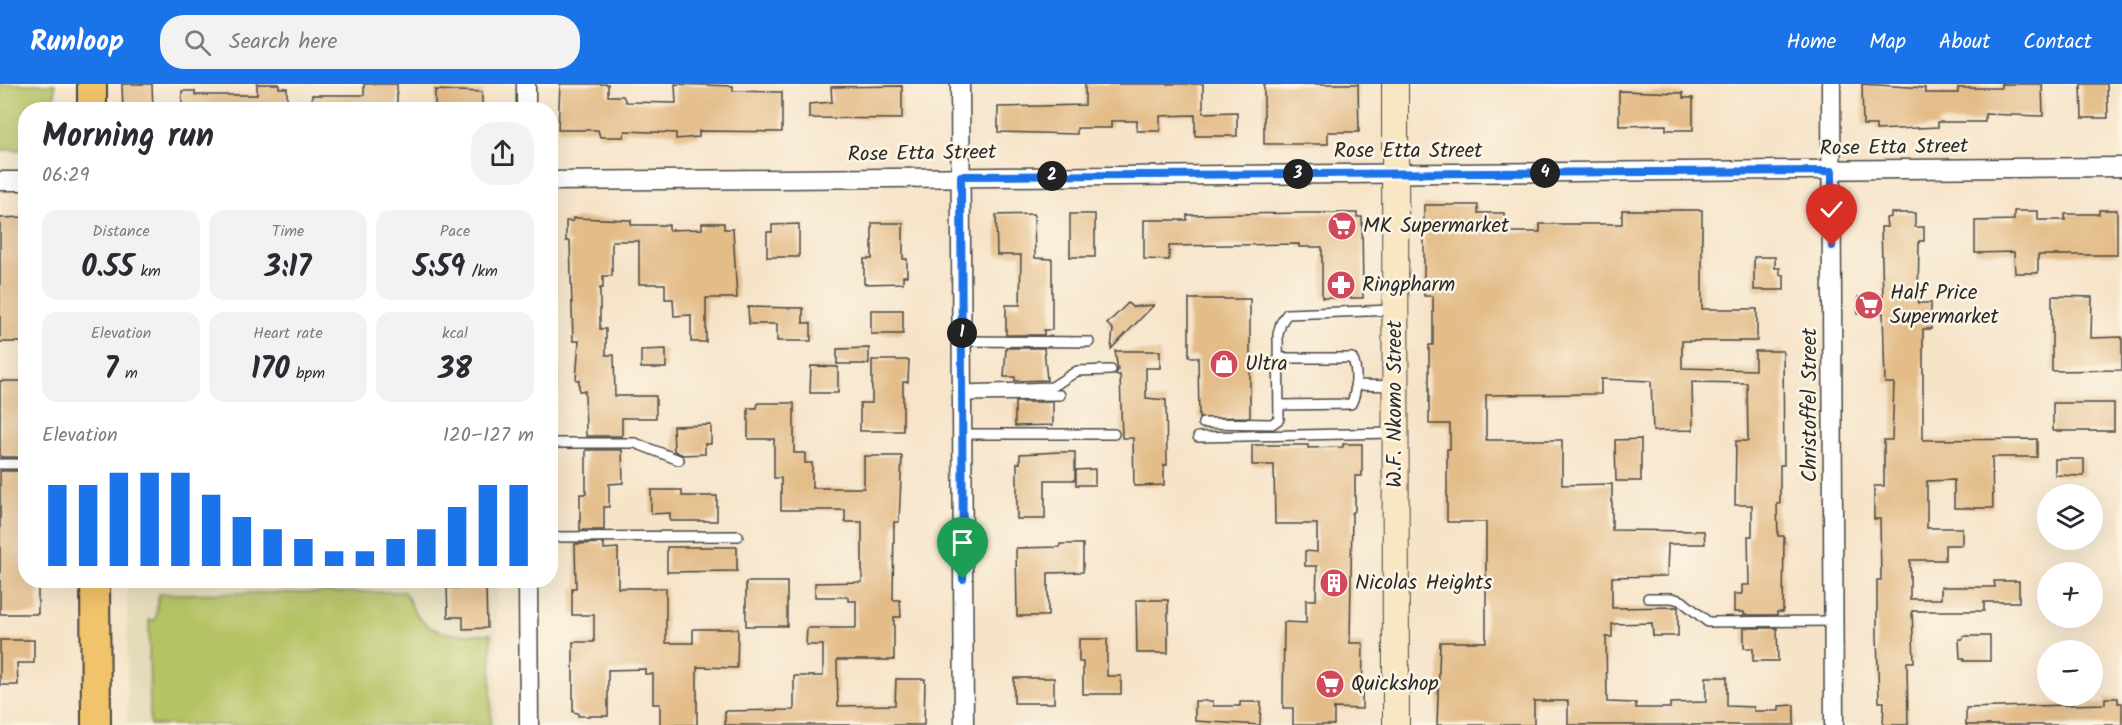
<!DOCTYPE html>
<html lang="en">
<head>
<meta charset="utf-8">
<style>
  :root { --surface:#fff; --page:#f2f2f3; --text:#2b2b33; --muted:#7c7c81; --accent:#1a73e8 }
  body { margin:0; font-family:Kalam,sans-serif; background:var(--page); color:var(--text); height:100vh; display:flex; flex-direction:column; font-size:22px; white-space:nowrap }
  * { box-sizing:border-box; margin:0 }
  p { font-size:20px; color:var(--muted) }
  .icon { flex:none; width:33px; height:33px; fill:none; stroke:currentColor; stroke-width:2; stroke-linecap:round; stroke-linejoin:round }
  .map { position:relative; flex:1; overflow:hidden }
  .sheet { position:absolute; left:18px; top:18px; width:540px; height:486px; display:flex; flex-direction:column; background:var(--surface); border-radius:24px; box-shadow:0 6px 24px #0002 }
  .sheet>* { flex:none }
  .tools { position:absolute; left:2037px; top:400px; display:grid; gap:12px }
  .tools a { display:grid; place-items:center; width:66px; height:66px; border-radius:50%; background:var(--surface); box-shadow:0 6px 24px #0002; font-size:30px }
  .pin { position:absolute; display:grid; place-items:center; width:51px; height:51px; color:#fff; margin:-62px -26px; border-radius:50% 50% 50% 0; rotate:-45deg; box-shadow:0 0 6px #0007 }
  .pin .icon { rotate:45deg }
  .km { position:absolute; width:30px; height:30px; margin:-15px; border-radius:50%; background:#222; color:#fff; font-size:16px; line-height:30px; text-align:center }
  .round { display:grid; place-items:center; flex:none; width:63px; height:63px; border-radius:24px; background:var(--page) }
  .head { display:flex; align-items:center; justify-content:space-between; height:102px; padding:0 24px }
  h1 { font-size:33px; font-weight:700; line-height:45px }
  .stats { display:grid; grid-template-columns:repeat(3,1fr); gap:9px; height:102px; padding:6px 24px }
  .stats div { display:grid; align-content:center; border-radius:15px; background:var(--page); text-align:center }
  .stats b { font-size:30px; font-weight:700 }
  .stats small { font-size:16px; font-weight:400 }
  .stats p { font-size:16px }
  .chart { height:168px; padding:12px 24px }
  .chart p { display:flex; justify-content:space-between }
  .chart svg { width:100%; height:108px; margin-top:6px; stroke:var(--accent); stroke-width:6 }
  header { display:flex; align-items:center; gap:36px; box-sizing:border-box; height:84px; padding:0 30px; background:var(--accent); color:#fff }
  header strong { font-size:28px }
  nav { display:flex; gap:33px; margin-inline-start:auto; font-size:21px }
  .search { width:420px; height:54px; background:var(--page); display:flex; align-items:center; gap:15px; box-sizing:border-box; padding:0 21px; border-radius:24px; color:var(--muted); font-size:22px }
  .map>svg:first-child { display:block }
</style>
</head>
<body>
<header>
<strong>Runloop</strong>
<div class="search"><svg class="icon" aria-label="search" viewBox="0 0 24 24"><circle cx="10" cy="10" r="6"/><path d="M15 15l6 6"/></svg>Search here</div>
<nav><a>Home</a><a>Map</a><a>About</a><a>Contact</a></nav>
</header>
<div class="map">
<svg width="2122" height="641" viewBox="0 0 2122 641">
  <rect width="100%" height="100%" fill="#fcf5e5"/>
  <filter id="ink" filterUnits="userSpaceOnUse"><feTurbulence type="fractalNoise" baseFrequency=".0167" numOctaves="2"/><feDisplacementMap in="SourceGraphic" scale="12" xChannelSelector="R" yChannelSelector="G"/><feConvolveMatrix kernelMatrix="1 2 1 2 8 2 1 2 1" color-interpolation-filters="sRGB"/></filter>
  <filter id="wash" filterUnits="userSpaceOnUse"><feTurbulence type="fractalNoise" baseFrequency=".008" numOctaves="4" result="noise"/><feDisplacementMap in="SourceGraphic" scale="24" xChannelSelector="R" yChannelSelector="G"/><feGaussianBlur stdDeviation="1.35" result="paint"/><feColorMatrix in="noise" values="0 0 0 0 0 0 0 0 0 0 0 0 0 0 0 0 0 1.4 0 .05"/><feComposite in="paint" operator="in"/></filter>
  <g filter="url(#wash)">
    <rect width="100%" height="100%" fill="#f6e4c9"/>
    <polygon fill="#e4dbba" points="127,497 497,497 496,641 127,641"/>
    <g fill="#b6c365" stroke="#707748" stroke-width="1.5">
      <polygon points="0,0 55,0 55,25 26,26 25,66 0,66"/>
      <path d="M404 508C409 514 411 522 415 529 433 555 463 550 491 550V641H150L149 536H155L159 510Z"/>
    </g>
    <g id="blocks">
      <g fill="#e3bc88">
        <polygon points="122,0 152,0 153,26 123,26"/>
        <polygon points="257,0 279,0 279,4 287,4 287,26 182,26 182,7 195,7 195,11 257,11"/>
        <polygon points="364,0 397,0 397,26 312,26 312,11 364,11"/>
        <polygon points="560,0 608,0 608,12 623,12 626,18 676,19 675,0 733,2 733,7 782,8 782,48 699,47 699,53 676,55 676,49 625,47 623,53 600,53 598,46 558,46"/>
        <polygon points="1085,0 1203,0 1203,29 1237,28 1237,52 1195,52 1195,31 1160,32 1160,47 1137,47 1137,37 1111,37 1111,44 1077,44 1077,50 998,48 998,23 1085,21"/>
        <polygon points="1264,0 1358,0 1359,48 1328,48 1328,60 1264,60"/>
        <polygon points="1862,0 1925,4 1925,9 1958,9 1958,4 2001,4 2001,0 2042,0 2043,32 1985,30 1985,38 1938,38 1938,43 1876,46 1876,41 1863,41"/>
        <polygon points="2081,0 2107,0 2108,34 2082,34"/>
        <polygon points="902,2 902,35 809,34 809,20 832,18 831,3"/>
        <polygon points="435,6 482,8 482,26 435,26"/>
        <polygon points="1619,7 1683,9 1683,14 1693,14 1693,46 1666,46 1666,41 1619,42"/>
        <polygon points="1424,121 1478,121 1478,129 1504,129 1505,148 1540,148 1540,140 1622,140 1622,126 1702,126 1702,225 1757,225 1757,257 1682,257 1682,284 1755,286 1755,267 1783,267 1784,381 1780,381 1780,420 1777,420 1778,452 1784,452 1783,528 1777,528 1777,531 1744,531 1744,528 1734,528 1734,510 1742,510 1742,501 1749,501 1748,452 1752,452 1752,421 1735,421 1736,357 1748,357 1747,299 1692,298 1693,346 1653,347 1651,297 1601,295 1601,310 1486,311 1486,356 1562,356 1562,401 1612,400 1612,446 1704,447 1705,460 1668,460 1667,492 1612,493 1612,524 1678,523 1678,552 1653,552 1652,539 1612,540 1612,553 1606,553 1607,618 1636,619 1636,624 1670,624 1670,619 1706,618 1706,593 1727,593 1727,622 1754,623 1754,627 1779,627 1779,622 1794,621 1794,641 1568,641 1568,617 1534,617 1534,641 1437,641 1440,558 1486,558 1486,438 1447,438 1447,365 1450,365 1450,340 1429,340 1429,261 1433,261 1433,212 1424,212"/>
        <polygon points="2099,126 2117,126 2117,171 2038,171 2038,189 2015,189 2014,168 1975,169 1975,137 2014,136 2014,127 2038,127 2038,136 2065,136 2065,130 2099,130"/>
        <polygon points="1299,129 1357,129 1357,133 1362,133 1363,214 1322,214 1322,163 1299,163 1299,160 1169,162 1169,176 1144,175 1144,136 1187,136 1187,131"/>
        <polygon points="1891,129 1915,129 1915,143 1924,143 1924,157 1919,157 1918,219 1931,219 1931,245 1923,245 1923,356 2037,355 2037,373 1992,373 1993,424 1954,424 1954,396 1927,397 1927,444 1962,444 1962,461 1945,461 1945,476 1910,476 1910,515 1941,515 1941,503 1995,503 1994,497 2019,497 2019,518 1984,518 1984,527 1912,527 1914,578 1907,578 1908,641 1883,641 1884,618 1879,618 1877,550 1877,496 1881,496 1880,435 1874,435 1874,402 1884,402 1884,356 1892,356 1894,299 1885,299 1883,229 1858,230 1858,213 1883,213 1881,143 1887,143 1886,134 1891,133"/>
        <polygon points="1034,130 1035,174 1052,175 1052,246 1044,246 1044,251 1006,251 1006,221 1020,221 1021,171 997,171 996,131"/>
        <rect x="1070" y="130" width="25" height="43"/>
        <polygon points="26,133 26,258 0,258 0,134"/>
        <polygon points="573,134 631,136 631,141 669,141 669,146 702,145 702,139 724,139 724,145 733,145 737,214 706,214 706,258 691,258 691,231 674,232 673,215 665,215 665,200 639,200 639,157 612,157 612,192 603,192 603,204 600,204 600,245 606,245 606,271 614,271 615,312 656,312 656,334 622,334 622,352 586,352 585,307 579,307 579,296 576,296 579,257 573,257 570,157 566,157 566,137 573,137"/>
        <polygon points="872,139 903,139 903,175 907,175 907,192 903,192 903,199 864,200 864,175 872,175"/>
        <polygon points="799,140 799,173 767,173 767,148 772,148 772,141"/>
        <polygon points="1754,173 1775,173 1775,184 1780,184 1780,191 1784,191 1784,206 1754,206"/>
        <polygon points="2052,212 2092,213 2091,254 2122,253 2122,286 2052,287"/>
        <polygon points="1189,215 1250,215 1250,333 1199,334 1198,273 1189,273"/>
        <polygon points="1128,219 1132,223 1154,221 1111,265 1113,245 1107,240"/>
        <polygon points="748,223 803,224 803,239 811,239 811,257 777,257 777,240 749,240"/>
        <rect x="871" y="226" width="32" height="24"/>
        <polygon points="869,264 869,280 837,280 837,265"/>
        <polygon points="1006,264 1044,264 1047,296 1015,297 1015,293 1004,293"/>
        <polygon points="666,265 666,284 641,284 641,266"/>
        <polygon points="1115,267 1160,267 1160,284 1146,284 1146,314 1166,316 1167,381 1164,381 1164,401 1134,402 1133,354 1122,354 1120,291 1115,291 1118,286"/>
        <polygon points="872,276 909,276 908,298 903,298 903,347 860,347 860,319 872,319"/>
        <polygon points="811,282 838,283 838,309 810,309"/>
        <rect x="0" y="297" width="26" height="76"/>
        <polygon points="1015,318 1053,318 1053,341 1015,342"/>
        <polygon points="758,319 794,319 794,369 805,369 805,379 812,379 812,404 864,404 864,372 902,372 899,438 894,438 893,516 900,516 901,533 894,533 894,576 837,576 838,622 895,621 896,595 925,595 924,641 725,641 725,627 794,626 794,592 823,592 823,561 806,561 807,544 856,544 856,517 848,517 848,513 815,513 815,499 862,498 862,438 845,438 845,426 781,426 781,394 774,394 774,355 748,355 748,324 757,324"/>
        <rect x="2053" y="319" width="61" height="28"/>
        <polygon points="711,341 711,360 705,360 705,370 683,371 674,367 673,342"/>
        <polygon points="1641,355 1641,397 1616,397 1615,356"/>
        <polygon points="1343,360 1362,360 1362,392 1355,392 1355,427 1352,429 1350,559 1363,559 1362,625 1334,624 1334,641 1293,641 1293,624 1283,624 1284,538 1306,539 1306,516 1316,516 1317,482 1305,482 1305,467 1317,468 1317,440 1275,440 1274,381 1252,381 1252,361 1308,361 1308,364 1343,363"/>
        <polygon points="586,366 622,366 623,399 609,400 609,423 604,423 604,446 580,446 580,410 586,410"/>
        <polygon points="1060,368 1075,368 1075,396 1045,396 1045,435 1017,435 1017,379 1020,379 1020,370"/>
        <polygon points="2055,375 2084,375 2084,392 2055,391"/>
        <polygon points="1095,385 1095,401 1076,401 1076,386"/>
        <polygon points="0,387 26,387 26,496 38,496 38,530 0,530"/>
        <polygon points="651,406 682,406 682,412 717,412 717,437 670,437 670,429 651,430"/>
        <polygon points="604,459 604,465 618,464 618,504 666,504 666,559 693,559 693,545 738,545 737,584 697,583 697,641 660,641 660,620 653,620 653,590 645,590 645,585 608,586 608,632 578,632 578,629 573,628 573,558 594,558 594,531 572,531 572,504 576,504 575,460"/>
        <polygon points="1060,460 1083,460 1083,488 1048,489 1048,532 1017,532 1016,464 1060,463"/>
        <polygon points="667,463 737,463 737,487 667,488"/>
        <rect x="746" y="498" width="41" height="44"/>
        <polygon points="447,504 486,504 487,544 463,545 463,533 448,533"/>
        <polygon points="1136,516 1168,516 1168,569 1137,569"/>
        <polygon points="1744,544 1777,544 1778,577 1753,577 1753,564 1744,564"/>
        <polygon points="1963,552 1990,552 1990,577 1964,577 1964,574 1960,574 1959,555 1963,555"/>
        <polygon points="1079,555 1107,555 1107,592 1121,592 1121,610 1083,610 1083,578 1079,578"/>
        <polygon points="0,556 34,556 34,579 17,579 18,601 0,601"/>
        <rect x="1014" y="594" width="40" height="25"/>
        <polygon points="2105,614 2118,614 2118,619 2122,619 2122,641 1966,641 1966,624 2105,620"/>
        <polygon points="1195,617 1213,617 1213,622 1240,622 1240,618 1261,618 1260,641 1195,637"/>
      </g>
    </g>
  </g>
  <g filter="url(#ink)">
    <use href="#blocks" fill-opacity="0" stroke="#494743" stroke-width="1.5"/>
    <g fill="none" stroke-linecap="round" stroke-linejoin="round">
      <g stroke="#494743" stroke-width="12">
        <g id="service">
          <polyline points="962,257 1089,258"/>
          <path d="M1279 274H1352C1358 284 1357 310 1351 320L1280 321"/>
          <polyline points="1355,301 1394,302"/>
          <polyline points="962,306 1052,303 1077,287 1111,286"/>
          <polyline points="962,312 1060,311"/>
          <polyline points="1203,339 1272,340 1279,335 1278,250 1281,239 1287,230 1393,226"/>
          <polyline points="962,350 1114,350"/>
          <polyline points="1198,353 1393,349"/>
          <polyline points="550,359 635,359 679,376"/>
          <polyline points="0,380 26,380"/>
          <polyline points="550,453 738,452"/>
          <polyline points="1648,514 1672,514 1682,517 1708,538 1833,537"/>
        </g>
      </g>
      <g stroke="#494743" stroke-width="21">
        <g id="minor">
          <polyline points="526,0 526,26"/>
          <polyline points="960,0 964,641"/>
          <polyline points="1831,0 1834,641"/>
          <polyline points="0,97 26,97"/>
          <polyline points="550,97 2122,83"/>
          <polyline points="528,496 529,641"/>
        </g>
      </g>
      <g stroke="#494743" stroke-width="28">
        <polyline id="secondary" points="1395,0 1396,641"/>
      </g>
      <g stroke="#494743" stroke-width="32">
        <g id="primary">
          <polyline points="92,0 92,26"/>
          <polyline points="95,496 96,641"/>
        </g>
      </g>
      <use href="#service" stroke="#fff" stroke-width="9"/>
      <use href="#minor" stroke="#fff" stroke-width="18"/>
      <use href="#secondary" stroke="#f9e7c3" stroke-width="26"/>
      <use href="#primary" stroke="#f1c36a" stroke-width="28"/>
    </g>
  </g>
  <g fill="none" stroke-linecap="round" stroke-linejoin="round" filter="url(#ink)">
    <g stroke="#fff" stroke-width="12">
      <polyline id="route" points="963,495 961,92 1832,87 1832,162"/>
    </g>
    <use href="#route" stroke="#1a73e8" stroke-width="8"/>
  </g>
  <defs>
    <g id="supermarket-disc" transform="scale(1.5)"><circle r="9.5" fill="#d1495b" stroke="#fcf5e5"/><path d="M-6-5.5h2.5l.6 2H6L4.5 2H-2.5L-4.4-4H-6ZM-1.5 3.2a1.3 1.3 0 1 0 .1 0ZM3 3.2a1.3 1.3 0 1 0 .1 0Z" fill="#fff"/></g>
    <g id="pharmacy-disc" transform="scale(1.5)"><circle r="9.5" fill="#d1495b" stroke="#fcf5e5"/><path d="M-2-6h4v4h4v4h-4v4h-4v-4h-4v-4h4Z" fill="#fff"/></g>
    <g id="shop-disc" transform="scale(1.5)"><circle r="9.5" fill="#d1495b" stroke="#fcf5e5"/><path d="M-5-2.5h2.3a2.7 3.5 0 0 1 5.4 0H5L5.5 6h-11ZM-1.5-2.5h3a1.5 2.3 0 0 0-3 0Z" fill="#fff"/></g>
    <g id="building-disc" transform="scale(1.5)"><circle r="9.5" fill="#d1495b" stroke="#fcf5e5"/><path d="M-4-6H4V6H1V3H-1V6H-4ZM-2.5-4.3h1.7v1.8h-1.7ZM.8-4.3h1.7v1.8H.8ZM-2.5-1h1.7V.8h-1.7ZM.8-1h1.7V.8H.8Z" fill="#fff"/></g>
  </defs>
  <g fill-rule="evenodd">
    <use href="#supermarket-disc" x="1342" y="142"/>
    <use href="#pharmacy-disc" x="1341" y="201"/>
    <use href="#supermarket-disc" x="1869" y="221"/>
    <use href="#shop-disc" x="1224" y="280"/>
    <use href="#building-disc" x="1334" y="499"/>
    <use href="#supermarket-disc" x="1330" y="600"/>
  </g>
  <g text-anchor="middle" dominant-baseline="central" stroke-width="5" stroke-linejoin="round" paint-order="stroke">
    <g font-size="21" fill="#2b2b2b" stroke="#fcf5e5">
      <text transform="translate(1894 64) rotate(-1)">Rose Etta Street</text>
      <text x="1408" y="67">Rose Etta Street</text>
      <text transform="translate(922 70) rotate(-1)">Rose Etta Street</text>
      <text transform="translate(1395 320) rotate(-90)">W.F. Nkomo Street</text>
      <text transform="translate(1810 321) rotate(-90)">Christoffel Street</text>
    </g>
    <g font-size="21" fill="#2b2b2b" stroke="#fcf5e5" text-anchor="start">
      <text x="1363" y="142">MK Supermarket</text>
      <text x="1362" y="201">Ringpharm</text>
      <text x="1890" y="209">Half Price<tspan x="1890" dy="24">Supermarket</tspan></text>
      <text x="1245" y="280">Ultra</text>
      <text x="1355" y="499">Nicolas Heights</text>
      <text x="1351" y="600">Quickshop</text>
    </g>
  </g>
</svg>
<div class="tools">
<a><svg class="icon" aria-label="layers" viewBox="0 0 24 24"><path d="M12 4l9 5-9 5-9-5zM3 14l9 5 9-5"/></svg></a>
<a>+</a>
<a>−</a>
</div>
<div class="pin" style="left:963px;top:495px;background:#1e9e55"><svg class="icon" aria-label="arrive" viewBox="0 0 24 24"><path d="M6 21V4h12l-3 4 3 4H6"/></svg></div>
<div class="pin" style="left:1832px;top:162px;background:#d93025"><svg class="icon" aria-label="check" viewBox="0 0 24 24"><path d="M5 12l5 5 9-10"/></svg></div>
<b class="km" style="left:962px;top:249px">1</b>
<b class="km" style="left:1052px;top:92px">2</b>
<b class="km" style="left:1298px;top:90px">3</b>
<b class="km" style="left:1545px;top:89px">4</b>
<section class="sheet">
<div class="head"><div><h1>Morning run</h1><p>06:29</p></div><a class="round"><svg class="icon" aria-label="share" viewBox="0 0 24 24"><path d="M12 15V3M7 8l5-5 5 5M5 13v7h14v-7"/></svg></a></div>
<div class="stats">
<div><p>Distance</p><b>0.55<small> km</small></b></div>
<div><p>Time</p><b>3:17</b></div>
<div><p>Pace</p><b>5:59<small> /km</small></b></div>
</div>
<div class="stats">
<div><p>Elevation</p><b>7<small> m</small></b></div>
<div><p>Heart rate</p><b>170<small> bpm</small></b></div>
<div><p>kcal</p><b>38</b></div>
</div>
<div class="chart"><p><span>Elevation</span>120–127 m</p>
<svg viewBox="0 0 160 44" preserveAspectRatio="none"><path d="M5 44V11M15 44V11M25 44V6M35 44V6M45 44V6M55 44V15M65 44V24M75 44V29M85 44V33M95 44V38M105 44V38M115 44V33M125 44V29M135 44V20M145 44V11M155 44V11"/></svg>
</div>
</section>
</div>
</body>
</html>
